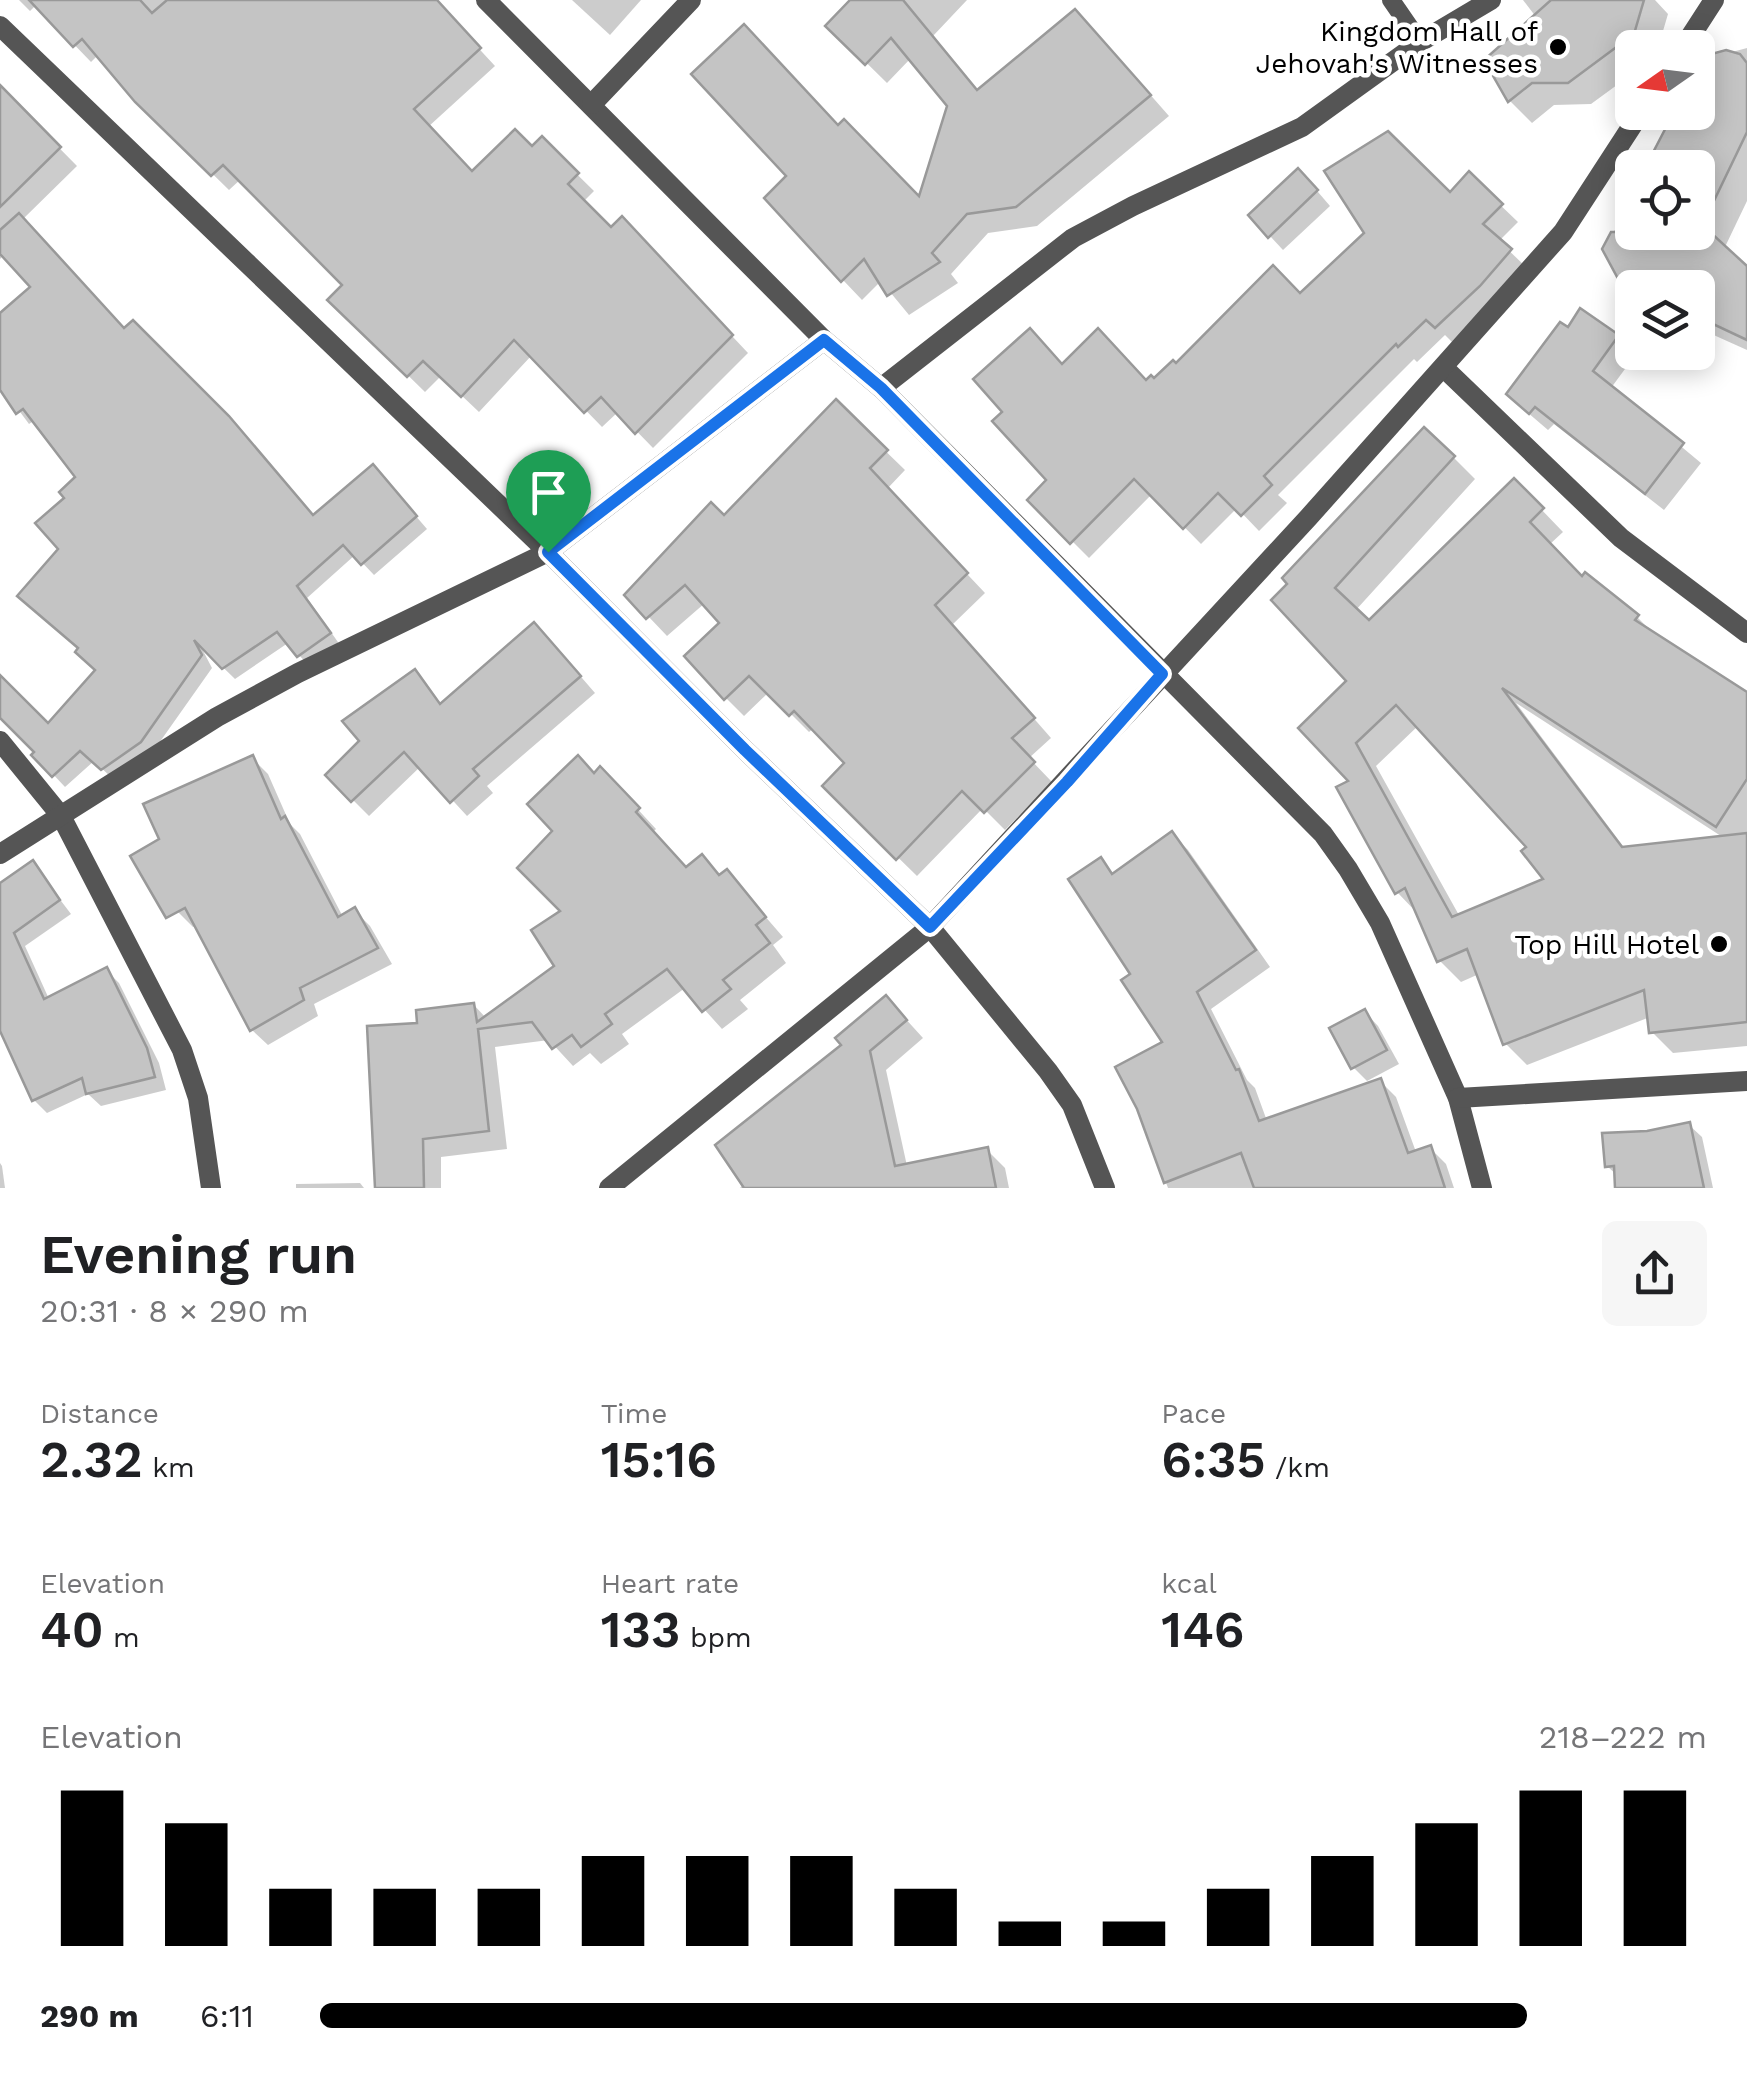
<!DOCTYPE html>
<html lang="en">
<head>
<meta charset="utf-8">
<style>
  :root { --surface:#fff; --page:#f6f6f6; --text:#202124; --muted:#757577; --accent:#000 }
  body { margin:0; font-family:"Work Sans",sans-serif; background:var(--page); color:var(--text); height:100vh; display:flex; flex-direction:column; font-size:38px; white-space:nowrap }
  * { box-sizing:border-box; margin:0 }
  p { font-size:32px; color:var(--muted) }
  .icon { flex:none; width:55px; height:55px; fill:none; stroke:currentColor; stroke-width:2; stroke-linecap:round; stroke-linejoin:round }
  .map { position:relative; height:1188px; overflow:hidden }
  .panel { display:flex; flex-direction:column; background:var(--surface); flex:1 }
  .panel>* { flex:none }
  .needle { width:65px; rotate:256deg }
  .fabs { position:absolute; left:1615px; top:30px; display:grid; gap:20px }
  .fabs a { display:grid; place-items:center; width:100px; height:100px; border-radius:15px; background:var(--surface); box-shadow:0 5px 25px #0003; font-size:50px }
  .pin { position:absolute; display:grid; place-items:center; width:85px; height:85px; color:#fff; margin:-102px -42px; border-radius:50% 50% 50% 0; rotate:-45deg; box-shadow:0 0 10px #0007 }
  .pin .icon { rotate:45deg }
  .round { display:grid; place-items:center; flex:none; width:105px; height:105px; border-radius:15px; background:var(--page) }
  .head { display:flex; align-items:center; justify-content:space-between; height:170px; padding:0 40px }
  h1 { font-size:55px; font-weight:600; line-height:75px }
  .metrics { display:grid; grid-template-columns:repeat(3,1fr); gap:15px; height:170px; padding:10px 40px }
  .metrics div { display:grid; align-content:center }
  .metrics b { font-size:50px; font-weight:600 }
  .metrics small { font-size:28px; font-weight:400 }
  .metrics p { font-size:28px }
  .chart { height:280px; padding:20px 40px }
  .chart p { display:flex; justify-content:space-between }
  .chart svg { width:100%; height:180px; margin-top:10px; stroke:var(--accent); stroke-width:6 }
  ul { padding:0 40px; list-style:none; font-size:32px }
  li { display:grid; grid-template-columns:160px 120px 1fr; align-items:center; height:75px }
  li i { height:25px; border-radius:12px; background:var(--accent) }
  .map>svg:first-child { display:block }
</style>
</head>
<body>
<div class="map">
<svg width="1747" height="1188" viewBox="0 0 1747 1188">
  <rect width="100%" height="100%" fill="#fff"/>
  <g fill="#0003" fill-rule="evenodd">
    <polygon points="19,0 434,0 495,66 428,127 473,174 533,150 542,140 594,191 583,202 611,230 638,236 748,353 653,448 618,412 602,427 532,355 479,412 441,376 425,392 331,300 345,285 241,179 229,190 137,100 98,55 91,62 36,5 30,11"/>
    <polygon points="572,0 641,0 610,35"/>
    <polygon points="853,0 967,0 933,36 979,92 1095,32 1169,116 1037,226 988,233 951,274 958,283 909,315 881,281 862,300 843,280 839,128 920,200 950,106 911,58 887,83 829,26"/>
    <polygon points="1523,0 1655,0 1668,14 1658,48 1632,48 1632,74 1591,104 1554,105 1532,123 1510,101 1487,60 1536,17"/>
    <polygon points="1747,48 1747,201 1724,249 1747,269 1747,350 1698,328 1698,288 1632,288 1632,300 1605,249 1632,197 1632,232 1698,232 1698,74 1706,59"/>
    <polygon points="0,88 77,166 23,219 30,227 0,259"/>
    <polygon points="1469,175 1518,222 1499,241 1527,268 1453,343 1445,335 1417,362 1414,359 1278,495 1287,503 1259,531 1237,508 1201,544 1152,494 1089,558 1031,500 1050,480 1063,366 1147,383 1154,381 1300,296 1450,195"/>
    <polygon points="1312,185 1330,206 1283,250 1270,236"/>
    <polygon points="0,316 125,331 314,518 384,479 427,529 374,575 355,555 307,598 340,645 310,667 288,643 235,679 200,645 212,668 152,753 114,780 94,761 65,787 35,755 38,752 0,715 0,699 48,727 98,671 80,649 68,498 79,477 35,420 29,424 0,385"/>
    <polygon points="1568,331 1618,336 1636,354 1611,388 1701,463 1664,510 1554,424 1548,430 1527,412"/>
    <polygon points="836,403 905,470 887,489 985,593 952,625 1051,738 1029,758 1052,782 1005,830 983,808 917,876 825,786 848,763 814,728 809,732 769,692 744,716 726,698 723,623 705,603 667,636 628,595 724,518"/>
    <path d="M1453 457 1475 479 1355 611 1369 624 1514 481 1563 532 1549 545 1582 579 1637 617 1658 638 1747 695V1046L1673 1053 1652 1032 1650 1017 1527 1065 1506 1044 1479 974 1461 982 1439 960 1418 914 1397 892 1352 782 1350 681 1275 600ZM1516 703 1724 838 1626 850ZM1419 725 1530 847 1547 880 1460 917 1376 766Z"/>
    <polygon points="546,465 572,494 550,515 523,486"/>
    <polygon points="550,641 595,693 487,786 493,793 467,816 421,766 369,816 329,776 363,742 414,673 442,705"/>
    <polygon points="252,758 268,774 290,824 300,834 343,917 354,910 370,926 392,964 314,1004 318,1016 268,1045 252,1030 197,925 193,927 177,911 162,840"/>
    <polygon points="595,775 619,789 656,829 653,832 687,869 702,857 722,876 727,872 783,937 773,945 786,963 740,1000 748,1009 722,1029 685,988 622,1034 629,1044 601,1064 590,1053 573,1066 549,1040 495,1047 507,1149 441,1157 441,1188 378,1188 369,1028 420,1025 474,1005 486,1018 557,966 564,912 556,831"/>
    <polygon points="1172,834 1188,850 1270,967 1211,1009 1247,1080 1255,1088 1267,1121 1380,1081 1396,1097 1416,1152 1430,1148 1446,1164 1454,1188 1168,1188 1138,1108 1165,1043 1133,975 1100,861 1115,875"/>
    <polygon points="33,864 71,914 25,946 49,999 106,970 119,983 159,1063 166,1090 101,1106 88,1094 47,1113 34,1100 0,1025 0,886"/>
    <polygon points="1365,1012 1378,1026 1399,1064 1367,1081 1353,1067"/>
    <polygon points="903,1016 923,1038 886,1070 907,1166 987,1150 1005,1168 1009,1188 740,1188"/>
    <polygon points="1689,1125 1702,1137 1713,1188 1669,1188 1667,1175 1620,1178 1607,1166 1648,1133"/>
    <polygon points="0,1163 2,1166 5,1188 0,1188"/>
    <polygon points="360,1183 364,1188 296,1188 296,1184"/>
  </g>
  <g fill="#c4c4c4" stroke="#999" stroke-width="2.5" fill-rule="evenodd">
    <polygon points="29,0 140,0 152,13 167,0 437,0 481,48 414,109 472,171 515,129 532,146 542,136 579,173 568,184 611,227 622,216 733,335 635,434 601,397 584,413 514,340 461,397 423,361 407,377 327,300 342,285 223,165 211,176 135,102 82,39 73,47"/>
    <polygon points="850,0 903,0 977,90 1075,9 1151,95 1016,207 967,214 932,253 940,262 887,296 864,259 841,282 764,198 786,176 691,74 744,24 838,125 844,119 919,196 947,106 891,38 865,65 825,26"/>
    <polygon points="1551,0 1644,0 1634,34 1568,83 1532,83 1508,102 1484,60"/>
    <polygon points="1726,50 1740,54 1747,63 1747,132 1699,232 1710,232 1747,266 1747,340 1698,317 1698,288 1623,288 1602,249 1611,232 1698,232 1698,168 1645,168 1674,112 1698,112 1698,69 1704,56"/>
    <polygon points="0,85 61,147 0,207"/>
    <polygon points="1388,131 1450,192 1469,171 1503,204 1483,224 1512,249 1480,286 1435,328 1426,320 1398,347 1396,344 1264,476 1272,485 1241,516 1218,493 1183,529 1134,479 1070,544 1027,500 1046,480 992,421 1002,412 973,379 1030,328 1062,364 1098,328 1146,380 1151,375 1154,378 1173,360 1176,363 1273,265 1300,293 1364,233 1324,171"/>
    <polygon points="1298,168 1318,190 1268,238 1248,215"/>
    <polygon points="19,213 124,328 133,320 229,416 313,515 373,464 417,516 361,565 343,545 297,586 331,633 297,657 277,632 222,669 194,640 202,655 141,742 101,770 80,751 52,777 31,755 34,752 0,718 0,675 48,723 95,670 75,652 78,648 17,596 58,549 35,523 64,498 59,492 75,477 23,409 16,414 0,390 0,313 30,287 0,254 0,230"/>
    <polygon points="1580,308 1619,335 1593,371 1684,443 1645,494 1535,407 1529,414 1506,394 1560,322 1568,327"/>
    <polygon points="836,399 888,450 870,468 968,573 935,605 1035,718 1012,738 1035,762 984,813 962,791 896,860 822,786 844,763 794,711 789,716 749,676 724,700 684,656 719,623 685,585 646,619 624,595 711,502 724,515"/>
    <path d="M1424 427 1455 456 1335 588 1369 620 1514 478 1544 508 1530 522 1582 576 1585 572 1639 615 1635 620 1747 692V779L1716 827 1502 688 1622 847 1747 833V1022L1649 1033 1644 990 1503 1045 1467 949 1437 962 1405 888 1395 894 1336 787 1348 781 1298 728 1346 681 1271 600 1287 584 1282 578ZM1396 705 1526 847 1521 851 1543 879 1452 917 1356 743Z"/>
    <polygon points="546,461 568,486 542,510 519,486"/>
    <polygon points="534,622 581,676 473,769 479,776 450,803 404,752 351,802 325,775 359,741 342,721 415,669 440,704"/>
    <polygon points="253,755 281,819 285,816 338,917 355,907 378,948 300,988 304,1000 250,1031 185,908 166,918 130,856 159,839 143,804"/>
    <polygon points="578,755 594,773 600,766 640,808 636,812 686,867 702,854 719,875 727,869 766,917 756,925 770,943 723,980 731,989 702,1012 667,969 605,1014 612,1024 581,1047 572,1035 552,1049 532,1022 478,1029 489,1131 423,1139 424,1188 375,1188 367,1026 417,1023 416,1010 474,1003 477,1022 554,966 531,930 560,911 517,868 552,831 527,804"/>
    <polygon points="1172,831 1256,950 1197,992 1236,1070 1239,1069 1259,1121 1381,1078 1408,1153 1431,1145 1445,1188 1254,1188 1241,1153 1164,1183 1137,1109 1115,1067 1162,1042 1121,980 1130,974 1068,879 1101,857 1112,874"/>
    <polygon points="33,860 60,900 14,933 44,999 107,967 147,1048 155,1077 86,1094 82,1078 32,1101 0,1031 0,883"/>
    <polygon points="886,995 907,1020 870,1051 895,1166 988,1147 996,1188 744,1188 715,1145 841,1045 835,1038"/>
    <polygon points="1365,1009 1387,1050 1351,1069 1329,1028"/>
    <polygon points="1690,1122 1704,1188 1615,1188 1614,1166 1605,1167 1602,1133 1647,1131"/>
  </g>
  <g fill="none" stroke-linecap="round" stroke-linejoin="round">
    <polyline stroke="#555" stroke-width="18" points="1391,0 1420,42"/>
    <g stroke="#555" stroke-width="20">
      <polyline points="486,0 824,340 881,388 1323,834 1348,869 1380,923 1458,1098 1482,1188"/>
      <polyline points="0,26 548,552 745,750 930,927 1048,1071 1072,1105 1105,1188"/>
      <polyline points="1683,48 1714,0"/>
      <polyline points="592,104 691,0"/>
      <polyline points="1444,368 1621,538 1747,633"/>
      <polyline points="881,388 1073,238 1133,206 1302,127 1420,42 1491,0"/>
      <polyline points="0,741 61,816 182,1050 198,1098 211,1188"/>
      <polyline points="0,854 217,717 298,673 548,552 824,340"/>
      <polyline points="1458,1098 1747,1081"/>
      <polyline points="609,1188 930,927 1308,518 1563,232 1641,112"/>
    </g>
  </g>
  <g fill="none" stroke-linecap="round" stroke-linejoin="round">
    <g stroke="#fff" stroke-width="20">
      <polygon id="route" points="824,340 881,388 1162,674 1067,782 930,927 745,750 548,552"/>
    </g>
    <use href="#route" stroke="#1a73e8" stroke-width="12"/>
  </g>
  <g fill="#000" stroke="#fff" stroke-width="4">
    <circle cx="1558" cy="47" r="10"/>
    <circle cx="1719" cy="944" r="10"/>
  </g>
  <g text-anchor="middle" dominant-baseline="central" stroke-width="9" stroke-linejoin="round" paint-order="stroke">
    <g font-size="28" fill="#000" stroke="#fff" text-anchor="end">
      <text x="1538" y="31">Kingdom Hall of<tspan x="1538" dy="32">Jehovah's Witnesses</tspan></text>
      <text x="1699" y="944">Top Hill Hotel</text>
    </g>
  </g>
</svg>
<div class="fabs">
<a><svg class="needle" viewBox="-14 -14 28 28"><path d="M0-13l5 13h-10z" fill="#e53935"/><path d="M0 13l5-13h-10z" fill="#757577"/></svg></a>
<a><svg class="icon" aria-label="locate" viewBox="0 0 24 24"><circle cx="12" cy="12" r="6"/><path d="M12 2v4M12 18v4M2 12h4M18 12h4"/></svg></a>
<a><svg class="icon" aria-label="layers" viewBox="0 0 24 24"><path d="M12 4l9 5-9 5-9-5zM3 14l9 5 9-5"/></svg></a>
</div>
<div class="pin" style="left:548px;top:552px;background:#1e9e55"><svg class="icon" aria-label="arrive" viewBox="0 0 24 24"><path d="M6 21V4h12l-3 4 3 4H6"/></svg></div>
</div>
<section class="panel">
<div class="head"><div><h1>Evening run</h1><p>20:31 · 8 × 290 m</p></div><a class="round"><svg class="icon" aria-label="share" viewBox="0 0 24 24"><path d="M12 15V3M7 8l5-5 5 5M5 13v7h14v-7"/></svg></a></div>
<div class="metrics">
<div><p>Distance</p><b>2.32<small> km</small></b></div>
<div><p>Time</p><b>15:16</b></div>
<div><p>Pace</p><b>6:35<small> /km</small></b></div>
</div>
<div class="metrics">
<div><p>Elevation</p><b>40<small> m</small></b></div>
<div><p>Heart rate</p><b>133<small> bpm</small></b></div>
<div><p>kcal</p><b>146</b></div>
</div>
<div class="chart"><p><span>Elevation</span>218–222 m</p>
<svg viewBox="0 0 160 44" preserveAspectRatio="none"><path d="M5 44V6M15 44V14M25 44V30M35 44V30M45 44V30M55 44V22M65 44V22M75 44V22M85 44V30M95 44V38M105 44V38M115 44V30M125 44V22M135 44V14M145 44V6M155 44V6"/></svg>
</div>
<ul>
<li><b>290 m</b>6:11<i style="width:87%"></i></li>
</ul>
</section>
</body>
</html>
